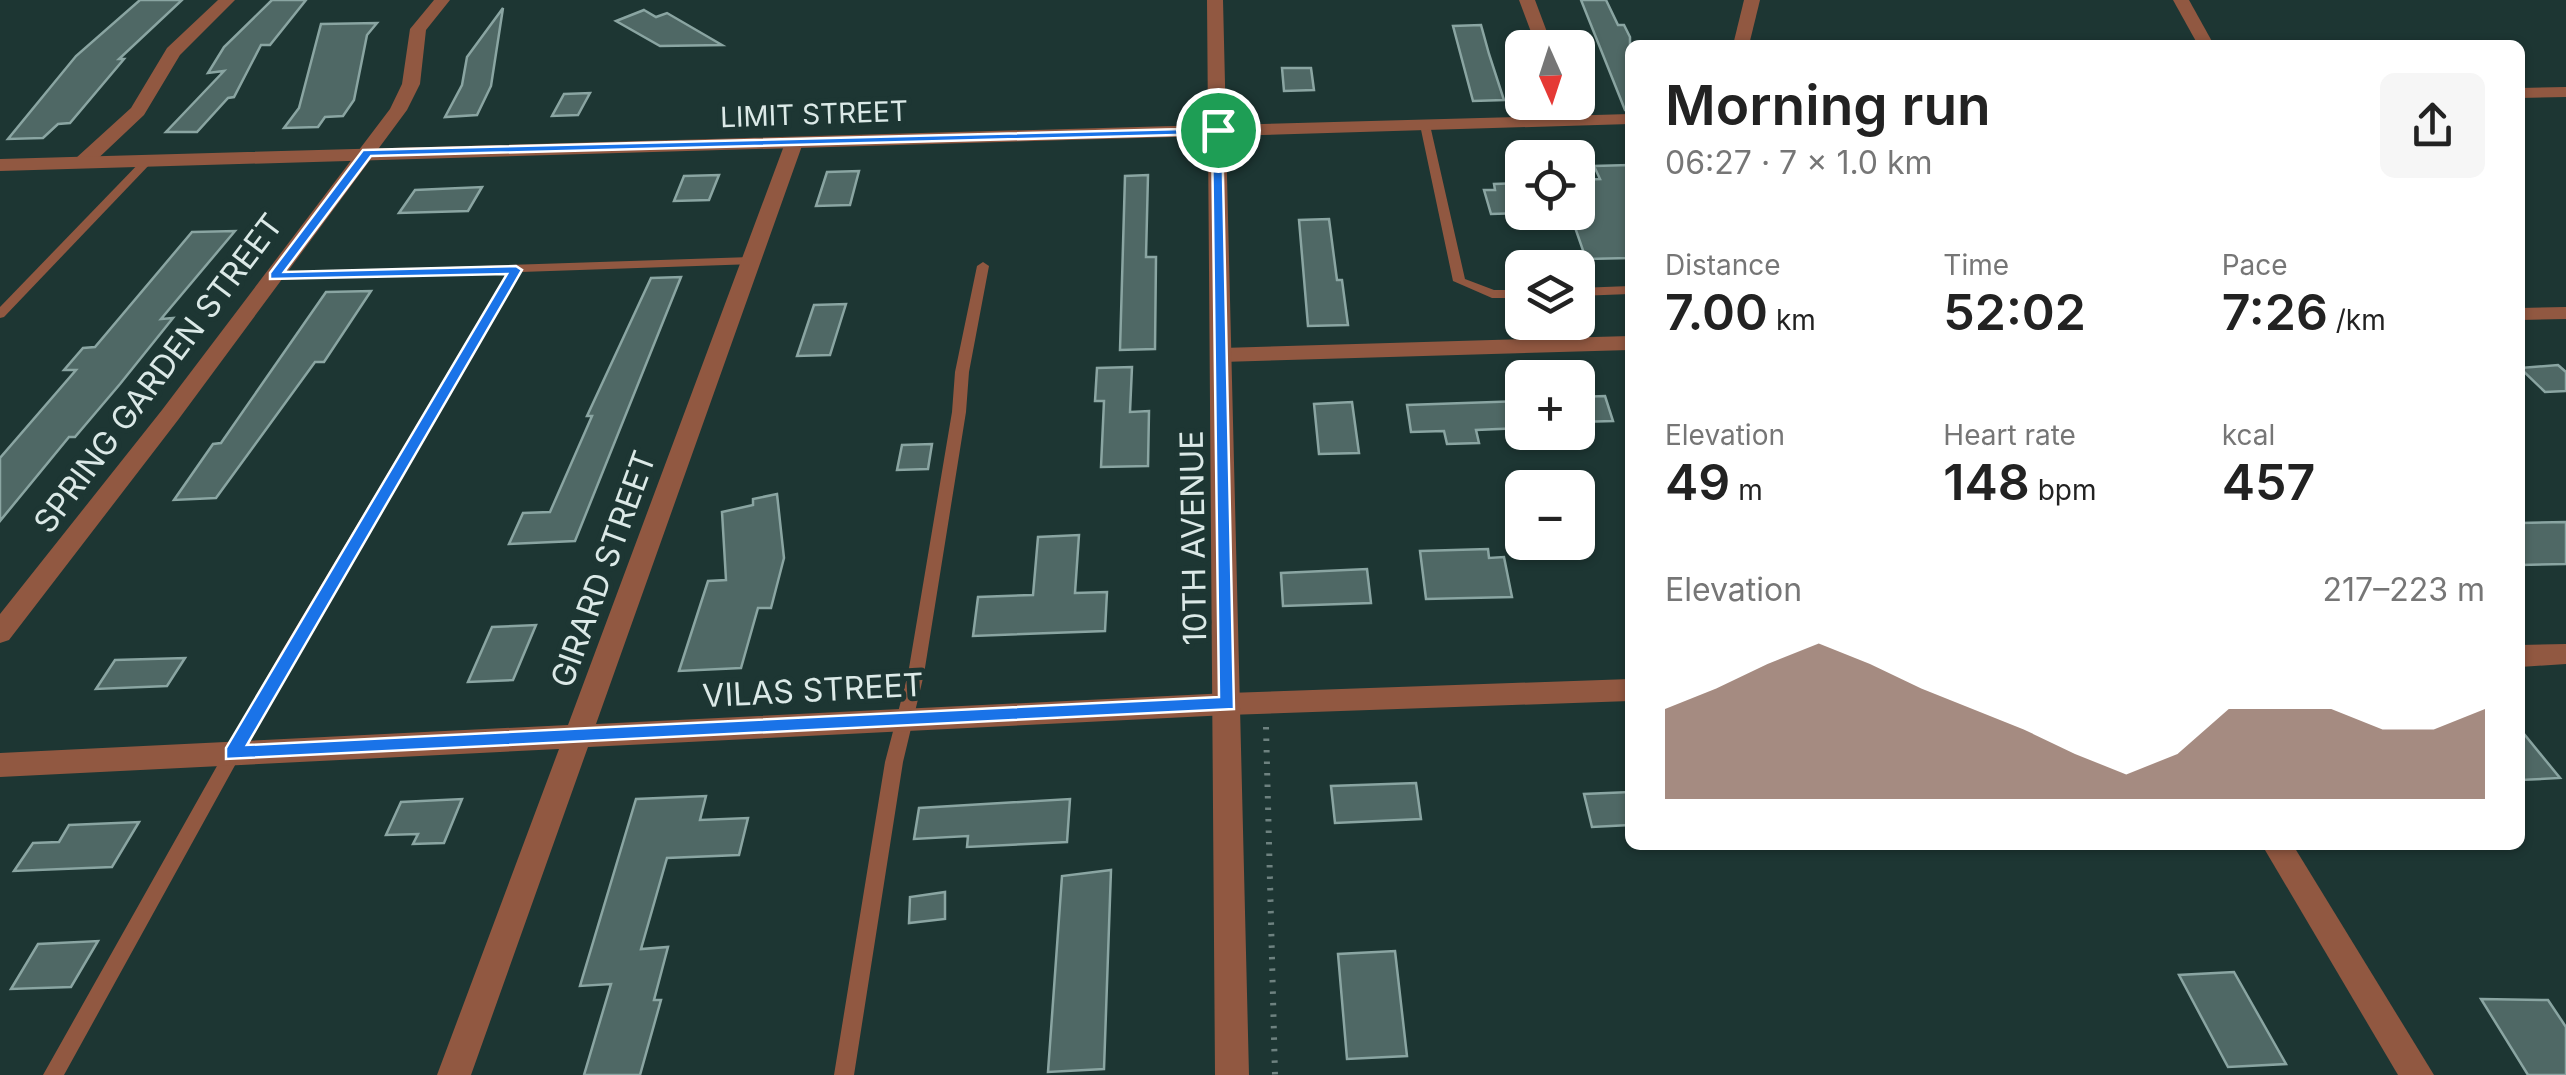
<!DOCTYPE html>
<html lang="en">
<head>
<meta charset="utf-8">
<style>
  :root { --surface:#fff; --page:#f6f6f6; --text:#222; --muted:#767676; --accent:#805b4c }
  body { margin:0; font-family:Inter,sans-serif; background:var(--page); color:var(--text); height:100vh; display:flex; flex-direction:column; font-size:38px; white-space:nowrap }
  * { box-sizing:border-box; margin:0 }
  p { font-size:32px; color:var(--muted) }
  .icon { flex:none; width:55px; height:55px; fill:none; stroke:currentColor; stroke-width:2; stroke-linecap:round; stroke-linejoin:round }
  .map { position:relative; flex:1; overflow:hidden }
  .drawer { position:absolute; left:1625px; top:40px; width:900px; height:810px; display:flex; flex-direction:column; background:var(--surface); border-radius:15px; box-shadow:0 2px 8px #0004 }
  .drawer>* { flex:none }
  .needle { width:65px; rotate:177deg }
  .fabs { position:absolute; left:1505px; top:30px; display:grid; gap:20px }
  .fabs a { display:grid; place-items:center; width:90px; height:90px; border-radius:15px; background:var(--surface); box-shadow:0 2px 8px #0004; font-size:50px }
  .pin { position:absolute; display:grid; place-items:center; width:85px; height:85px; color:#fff; margin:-42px; border:5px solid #fff; border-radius:50%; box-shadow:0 2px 10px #0007 }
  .round { display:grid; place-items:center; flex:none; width:105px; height:105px; border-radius:15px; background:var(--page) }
  .headline { display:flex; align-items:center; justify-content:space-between; height:170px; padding:0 40px }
  h1 { font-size:55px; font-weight:600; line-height:75px }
  .figures { display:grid; grid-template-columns:repeat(3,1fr); gap:15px; height:170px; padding:10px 40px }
  .figures div { display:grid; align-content:center }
  .figures b { font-size:50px; font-weight:600 }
  .figures small { font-size:28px; font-weight:400 }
  .figures p { font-size:28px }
  .chart { height:280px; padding:20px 40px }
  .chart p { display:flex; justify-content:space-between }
  .chart svg { width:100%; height:180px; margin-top:10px; fill:var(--accent); opacity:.7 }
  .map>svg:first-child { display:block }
</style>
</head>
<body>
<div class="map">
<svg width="2566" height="1075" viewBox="0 0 2566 1075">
  <rect width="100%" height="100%" fill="#1d3633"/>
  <g fill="#4f6865" stroke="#8aa5a2" stroke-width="2.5">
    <polygon points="140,0 182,0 119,59 124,59 70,123 58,124 43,138 8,139 76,56"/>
    <polygon points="272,0 306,0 270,45 261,45 234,97 228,98 197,132 166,132 224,71 208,73 224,47"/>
    <polygon points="1581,0 1606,0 1618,25 1624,25 1630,37 1630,110 1625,110"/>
    <polygon points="503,8 491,86 477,115 445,117 462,85 467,57"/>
    <polygon points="644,10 656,17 667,13 722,45 660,46 616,21"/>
    <polygon points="377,23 367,35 354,100 343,116 325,117 318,127 284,128 299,108 321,24"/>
    <polygon points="1481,25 1489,54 1504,100 1473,101 1453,26"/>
    <polygon points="1282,68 1311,68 1314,90 1284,91"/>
    <polygon points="590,93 578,115 552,116 564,94"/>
    <polygon points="1630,165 1630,258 1586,259 1570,213 1578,213 1578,180 1600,179 1594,166"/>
    <polygon points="859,171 850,205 816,206 827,172"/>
    <polygon points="719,175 709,200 674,201 684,176"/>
    <polygon points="1148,175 1146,257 1156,257 1155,349 1120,350 1125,176"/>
    <polygon points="1522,183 1522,213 1491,214 1484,190 1495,190 1494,184"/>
    <polygon points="482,187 468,211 399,213 415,190"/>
    <polygon points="1329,219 1337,280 1342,280 1348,325 1308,326 1299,220"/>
    <polygon points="235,231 161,319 173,318 120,384 75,437 69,437 0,521 0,458 76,370 64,370 83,348 95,347 192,232"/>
    <polygon points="681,277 575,541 509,544 523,513 550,512 592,416 587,416 651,278"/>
    <polygon points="371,291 324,362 315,362 216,498 174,500 213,444 221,443 326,292"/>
    <polygon points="846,304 830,355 797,356 814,305"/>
    <polygon points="2558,365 2566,372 2566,391 2545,392 2520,368"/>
    <polygon points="1132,367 1130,412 1149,411 1148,466 1101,467 1104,401 1095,401 1097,368"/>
    <polygon points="1605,396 1613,421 1578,422 1578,397"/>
    <polygon points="1522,401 1522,428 1476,430 1479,443 1447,444 1444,431 1411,432 1407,405"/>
    <polygon points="1352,402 1359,453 1319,454 1314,404"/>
    <polygon points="932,444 928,469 897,470 902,445"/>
    <polygon points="777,494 784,558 771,608 758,608 741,668 679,671 708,581 726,580 722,512 753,505 753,499"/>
    <polygon points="2566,522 2566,564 2520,565 2520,523"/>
    <polygon points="1079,535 1075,593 1107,592 1105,631 973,636 978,597 1033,595 1038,537"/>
    <polygon points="1488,549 1489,558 1504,557 1512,597 1426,599 1420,551"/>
    <polygon points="1367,569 1371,603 1283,606 1281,573"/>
    <polygon points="536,625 513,680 468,682 492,627"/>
    <polygon points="185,658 167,686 96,689 115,660"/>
    <polygon points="2520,729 2560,778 2520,780"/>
    <polygon points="1416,783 1421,819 1335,823 1331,786"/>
    <polygon points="1630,792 1630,825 1592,827 1584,794"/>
    <polygon points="706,796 700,820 748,818 739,855 667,858 641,949 668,947 654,1000 661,1000 640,1075 584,1075 611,984 580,986 636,799"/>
    <polygon points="462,799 444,843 413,844 418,834 386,835 401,802"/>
    <polygon points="1070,799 1067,842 967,847 968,836 914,839 919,808"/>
    <polygon points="139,822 112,867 14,871 33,843 59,842 69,825"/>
    <polygon points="1111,870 1104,1069 1048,1072 1062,876"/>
    <polygon points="945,892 945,919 909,923 910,897"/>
    <polygon points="98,941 71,987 11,989 38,944"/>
    <polygon points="1395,951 1407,1056 1347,1059 1338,954"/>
    <polygon points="2234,972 2286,1064 2228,1067 2179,975"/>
    <polygon points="2481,999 2548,1000 2566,1027 2566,1075 2528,1075"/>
  </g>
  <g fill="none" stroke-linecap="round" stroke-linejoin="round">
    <polyline stroke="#6e8280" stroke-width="6" stroke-dasharray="2.5 9" stroke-linecap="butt" points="1266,727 1275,1075"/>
    <g fill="#915841" fill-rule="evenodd">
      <polygon points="1425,122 1430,125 1465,279 1494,290 1522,290 1522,298 1492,298 1453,281 1420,125"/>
      <polygon points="148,157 152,158 152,162 4,317 0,318 0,307 144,158"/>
      <polygon points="751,257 757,261 755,264 521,272 292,662 64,1075 43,1075 280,654 508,272 274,280 270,279 270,273"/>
      <polygon points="983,262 989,266 969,372 966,412 924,674 903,762 854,1075 834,1075 885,762 908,674 952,412 955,372 977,266"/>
      <polygon points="1630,286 1630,294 1578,296 1578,288"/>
    </g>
    <g fill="#915841" fill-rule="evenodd">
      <polygon points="218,0 235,0 180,55 144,115 90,166 76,166 76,158 131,108 167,48"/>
      <polygon points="434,0 450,0 426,30 420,84 407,110 178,420 9,640 0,643 0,614 162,410 390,109 402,84 410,29"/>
      <polygon points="1519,0 1535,0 1553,48 1537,48"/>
      <polygon points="1744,0 1760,0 1749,45 1733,45"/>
      <polygon points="2173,0 2189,0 2214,45 2198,45"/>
      <polygon points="1557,102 1575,102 1582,121 1579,125 1567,125"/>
      <polygon points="794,138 803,143 596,724 1228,693 1630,679 1630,701 1228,715 588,747 471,1075 437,1075 559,749 0,777 0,753 568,725 785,143"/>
      <polygon points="2566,307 2566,319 2520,320 2520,308"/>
      <polygon points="1630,336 1630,350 1222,362 1211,355 1222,348"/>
      <polygon points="2566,644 2566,664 2520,667 2520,645"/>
      <polygon points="2262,845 2293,845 2434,1075 2398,1075"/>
    </g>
    <g fill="#915841" fill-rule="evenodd">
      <polygon points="1207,0 1223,0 1226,125 1630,114 1630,124 1226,136 1249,1075 1215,1075 1208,136 0,171 0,159 1208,125"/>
      <polygon points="2566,87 2566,97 2520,98 2520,88"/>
    </g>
  </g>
  <path fill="#1a73e8" stroke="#fff" stroke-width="2.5" fill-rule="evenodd" d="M1222 128 1234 709 226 759V748L507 274 270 279V273L363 150ZM1212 134 1219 697 247 745 522 270 516 266 284 272 371 156Z"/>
  <g text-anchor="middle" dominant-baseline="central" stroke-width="10" stroke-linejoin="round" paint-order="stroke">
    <g font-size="28" fill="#dbe9e7" stroke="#1d3633">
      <text transform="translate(814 114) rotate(-2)">LIMIT STREET</text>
    </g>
    <g font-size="32" fill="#dbe9e7" stroke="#1d3633">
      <text transform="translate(158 373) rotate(-53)">SPRING GARDEN STREET</text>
      <text transform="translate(1193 538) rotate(-91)">10TH AVENUE</text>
      <text transform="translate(603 569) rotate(-70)">GIRARD STREET</text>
      <text transform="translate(813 690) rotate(-3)">VILAS STREET</text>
    </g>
  </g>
</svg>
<div class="fabs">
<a><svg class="needle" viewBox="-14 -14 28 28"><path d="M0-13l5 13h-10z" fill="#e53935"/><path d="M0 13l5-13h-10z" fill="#767676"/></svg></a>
<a><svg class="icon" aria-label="locate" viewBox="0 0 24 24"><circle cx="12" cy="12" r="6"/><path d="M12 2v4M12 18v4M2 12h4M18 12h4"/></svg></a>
<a><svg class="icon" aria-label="layers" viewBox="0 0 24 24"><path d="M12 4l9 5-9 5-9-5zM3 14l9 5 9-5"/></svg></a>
<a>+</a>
<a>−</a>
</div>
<div class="pin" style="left:1218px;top:130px;background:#1e9e55"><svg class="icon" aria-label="arrive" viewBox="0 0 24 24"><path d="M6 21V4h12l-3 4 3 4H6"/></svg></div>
<section class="drawer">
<div class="headline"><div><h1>Morning run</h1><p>06:27 · 7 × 1.0 km</p></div><a class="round"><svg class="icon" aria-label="share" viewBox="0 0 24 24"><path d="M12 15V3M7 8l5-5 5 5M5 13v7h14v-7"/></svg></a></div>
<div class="figures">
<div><p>Distance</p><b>7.00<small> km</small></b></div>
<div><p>Time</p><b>52:02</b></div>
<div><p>Pace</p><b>7:26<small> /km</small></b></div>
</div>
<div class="figures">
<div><p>Elevation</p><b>49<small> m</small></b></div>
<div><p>Heart rate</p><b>148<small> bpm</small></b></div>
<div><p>kcal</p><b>457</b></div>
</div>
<div class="chart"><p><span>Elevation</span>217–223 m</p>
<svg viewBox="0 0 160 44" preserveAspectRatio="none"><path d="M0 44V22L10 17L20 11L30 6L40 11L50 17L60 22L70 27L80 33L90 38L100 33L110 22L120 22L130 22L140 27L150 27L160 22V44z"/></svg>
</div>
</section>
</div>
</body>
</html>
